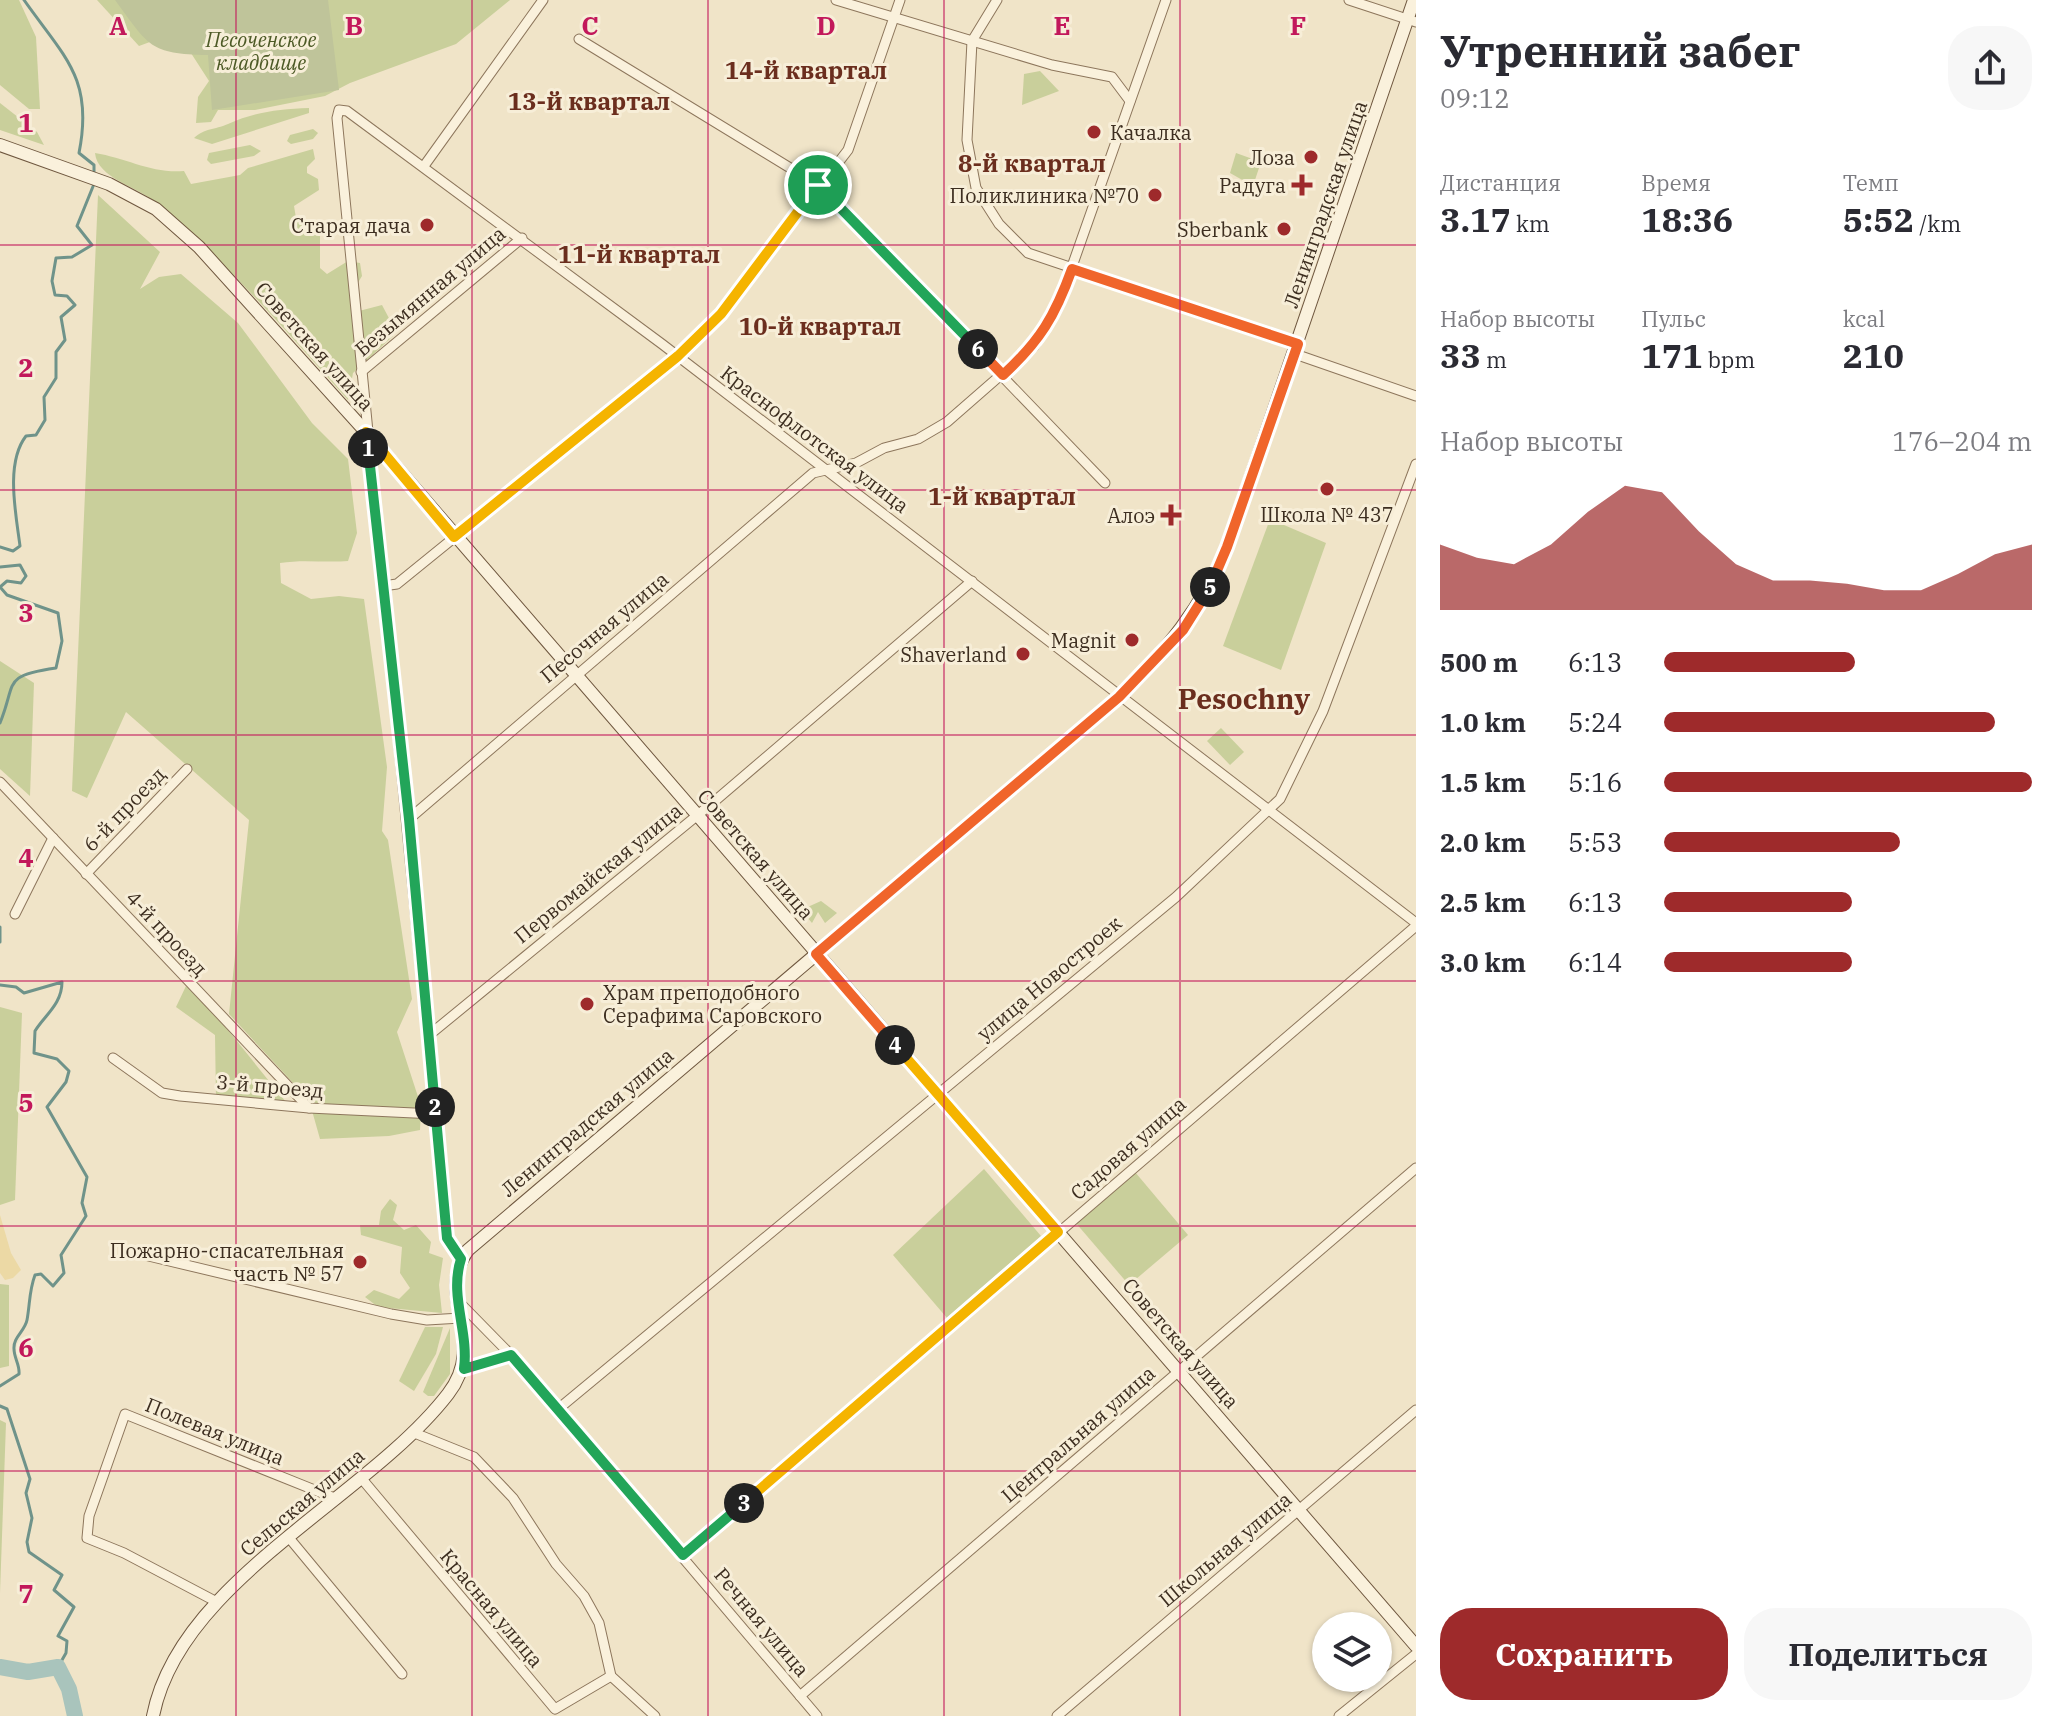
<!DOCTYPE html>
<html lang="ru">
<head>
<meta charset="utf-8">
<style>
  :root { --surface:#fff; --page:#f7f7f7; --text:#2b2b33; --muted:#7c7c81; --accent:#9e2a2b }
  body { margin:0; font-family:"IBM Plex Serif",serif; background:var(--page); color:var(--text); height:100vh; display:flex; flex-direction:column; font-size:30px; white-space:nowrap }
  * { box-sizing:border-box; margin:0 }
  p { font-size:26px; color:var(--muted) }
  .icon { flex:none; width:44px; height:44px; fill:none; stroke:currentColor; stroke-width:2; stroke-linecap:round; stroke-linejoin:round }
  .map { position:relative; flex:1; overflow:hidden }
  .drawer { display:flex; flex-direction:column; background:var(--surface); width:640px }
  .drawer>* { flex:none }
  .controls { position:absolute; left:1312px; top:1612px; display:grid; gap:16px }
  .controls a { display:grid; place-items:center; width:80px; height:80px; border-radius:50%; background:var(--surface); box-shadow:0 2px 6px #0004; font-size:40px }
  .pin { position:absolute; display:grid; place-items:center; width:68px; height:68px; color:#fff; margin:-34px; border:4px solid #fff; border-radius:50%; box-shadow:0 2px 8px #0007 }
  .km { position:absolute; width:40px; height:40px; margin:-20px; border-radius:50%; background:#222; color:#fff; font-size:22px; line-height:40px; text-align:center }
  .round { display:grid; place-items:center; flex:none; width:84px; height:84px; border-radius:32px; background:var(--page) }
  .summary { display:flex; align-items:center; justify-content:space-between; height:136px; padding:0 24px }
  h1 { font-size:44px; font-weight:700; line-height:60px }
  .metrics { display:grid; grid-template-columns:repeat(3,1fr); gap:12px; height:136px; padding:8px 24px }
  .metrics div { display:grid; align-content:center }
  .metrics b { font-size:34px; font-weight:700 }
  .metrics small { font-size:22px; font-weight:400 }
  .metrics p { font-size:22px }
  .chart { height:224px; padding:16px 24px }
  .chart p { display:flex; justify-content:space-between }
  .chart svg { width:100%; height:144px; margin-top:8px; fill:var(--accent); opacity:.7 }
  .primary-button { display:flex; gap:16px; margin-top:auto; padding:16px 24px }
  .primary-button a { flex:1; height:92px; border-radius:32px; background:var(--accent); color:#fff; font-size:32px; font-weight:700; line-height:92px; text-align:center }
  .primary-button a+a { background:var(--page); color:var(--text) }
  ul { padding:0 24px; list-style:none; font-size:26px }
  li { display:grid; grid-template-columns:128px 96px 1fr; align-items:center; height:60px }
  li i { height:20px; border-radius:10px; background:var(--accent) }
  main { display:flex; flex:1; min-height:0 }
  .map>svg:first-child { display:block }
</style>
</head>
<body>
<main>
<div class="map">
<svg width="1416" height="1716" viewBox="0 0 1416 1716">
  <rect width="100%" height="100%" fill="#f0e4c8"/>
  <g fill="#c9cf9b">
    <polygon points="0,0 19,0 36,37 40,109 29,109 0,85"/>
    <polygon points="97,0 162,0 180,31 139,46"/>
    <polygon points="222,0 510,0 456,44 350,83 325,96 255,110 218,110 211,122 196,123 198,97 209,81 189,50"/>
    <polygon points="1040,71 1059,91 1022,105 1024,74"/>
    <polygon points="0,103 37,132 44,145 0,130"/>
    <path d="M309 108V113L212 144 194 138C205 128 214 130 228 124 255 112 279 109 309 108Z"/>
    <polygon points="313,129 318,133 313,139 291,144 287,141 290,135"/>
    <polygon points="250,145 261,151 254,156 211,164 207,160 209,153"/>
    <path d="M313 149 315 159 307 167V173L318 179 319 190 294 206 296 218 320 233V268L327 274 348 261 360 263 362 276 351 294 359 311 382 305 391 322 393 336 353 373 348 400C286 331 226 261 155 202 138 187 97 178 95 153 126 158 153 174 184 171L191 184 240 175 248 168Z"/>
    <polygon points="1236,153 1261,162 1253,186 1230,173"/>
    <path d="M98 195 160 252 140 289 159 277 181 274 238 323 312 423 348 459 357 533 348 561C325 563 304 559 280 563L281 583 311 599 339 596 364 599 387 767 382 831 388 840 412 999 397 1032 421 1106 420 1130 389 1136 320 1139 309 1100 229 1014 249 820 126 712 87 798 72 791Z"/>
    <polygon points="1270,519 1326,543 1281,670 1223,646"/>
    <polygon points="0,661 34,683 30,796 0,769"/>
    <polygon points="1221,728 1244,752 1230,765 1207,741"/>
    <polygon points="821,901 837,913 825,923 818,912 812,923 801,910"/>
    <polygon points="186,986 219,1019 290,1107 216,1099 215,1035 176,1007"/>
    <polygon points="0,1007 22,1013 15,1200 0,1205"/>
    <polygon points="984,1169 1041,1236 947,1318 893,1255"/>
    <polygon points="1135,1172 1188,1235 1129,1285 1075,1222"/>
    <polygon points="390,1199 397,1205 393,1220 404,1230 416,1225 431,1242 429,1253 443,1258 439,1285 442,1313 378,1307 365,1297 374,1290 399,1299 410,1288 400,1273 402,1247 361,1235 360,1225 379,1225 381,1211"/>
    <polygon points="0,1284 9,1285 9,1366 0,1368"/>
    <polygon points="425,1327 443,1327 436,1354 414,1391 399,1381"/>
    <polygon points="450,1328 450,1374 434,1396 428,1396 423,1392"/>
    <polygon points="0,1420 6,1423 0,1593"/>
  </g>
  <polygon fill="#ecd9a5" points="0,1215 11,1253 21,1270 13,1278 5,1280 0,1273"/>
  <path fill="#bfc49a" d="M115 0H328L339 90 212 110 208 55C149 54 149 46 115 0Z"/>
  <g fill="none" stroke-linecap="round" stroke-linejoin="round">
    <g stroke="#6f938a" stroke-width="3">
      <path d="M24 0C64 57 94 78 79 153L94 165V176"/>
      <path d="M0 547 13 551 20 546C16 514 5 463 26 436L36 435 45 420 44 397 56 378V352L65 340 61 317 75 305 67 296 55 295 52 281 56 258 72 257 92 245 77 226 94 184"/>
      <path d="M0 567 20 565 26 576 21 583 7 581 0 587 7 595 58 613 62 641 56 668C1 676 17 682 0 723"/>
      <polyline points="0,927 0,942"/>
      <path d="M0 985 16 987 24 993 62 982C62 1004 45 1015 35 1031L34 1053 57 1059 69 1071 66 1082 47 1107 87 1177 82 1203 86 1216 61 1255 64 1273 53 1286 41 1274 35 1275C29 1291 30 1304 27 1320 25 1331 13 1337 14 1349 14 1358 20 1365 19 1374L0 1386"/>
      <polyline points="0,1406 7,1409 30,1479 26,1493 32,1518 27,1542 29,1552 62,1575 54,1590 74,1607 58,1636 67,1641 66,1653 58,1667"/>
    </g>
    <polyline stroke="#a9c4bc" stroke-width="16" points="0,1667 28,1672 58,1667 69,1689 75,1716"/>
    <g stroke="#8d765c" stroke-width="11">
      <g id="street">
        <polyline points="836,0 1052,65 1112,77 1130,101"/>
        <polyline points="997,0 972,41 967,140 976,188 999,224 1028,253 1298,344"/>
        <polyline points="1349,0 1416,22"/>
        <polyline points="579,39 818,185 1105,483"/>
        <polyline points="424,166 543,0"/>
        <polyline points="1295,354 1416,396"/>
        <polyline points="361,372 522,238"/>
        <polyline points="383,586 397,584 678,356 721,314 848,150 900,0"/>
        <polyline points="0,782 309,1108"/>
        <polyline points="409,819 813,473 856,463 884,448 918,439 947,422 1034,346 1057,309 1166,0"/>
        <polyline points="86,874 187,769"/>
        <polyline points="15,914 53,838"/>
        <polyline points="428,1036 716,800 972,581"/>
        <polyline points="113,1058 162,1093 180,1096 309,1108 435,1114"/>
        <polyline points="136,1253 391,1314 427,1320 461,1318"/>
        <path d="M461 1259 447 1238C413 865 372 491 337 118L339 110 347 111 662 344 1416 923"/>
        <polyline points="458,1301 511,1355 817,1716"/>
        <polyline points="464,1369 511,1355"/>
        <polyline points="557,1410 1176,897 1280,799 1323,711 1416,464"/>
        <polyline points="412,1432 474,1457 513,1498 556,1564 584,1596 599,1623 611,1676 655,1716"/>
        <polyline points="362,1479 555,1709 611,1676"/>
        <polyline points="290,1539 402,1674"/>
        <polyline points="683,1555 1416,926"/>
        <polyline points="215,1601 124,1553 87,1538 89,1516 125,1414 337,1499"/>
        <polyline points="800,1696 1416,1168"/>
        <polyline points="1057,1716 1416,1410"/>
        <polyline points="1339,1716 1416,1654"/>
      </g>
    </g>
    <g stroke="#6f573f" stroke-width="14">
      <g id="secondary">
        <polyline points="0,145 109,184 156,209 199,247 366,432 1416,1646"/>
        <path d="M153 1716C179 1581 367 1499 448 1394 489 1341 434 1296 468 1250L1119 697C1166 651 1202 608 1227 547L1414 0"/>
      </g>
    </g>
    <use href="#street" stroke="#faf1dc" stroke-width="9"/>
    <use href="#secondary" stroke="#faf1dc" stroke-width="12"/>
  </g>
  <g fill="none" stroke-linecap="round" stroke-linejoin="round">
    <g stroke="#fff" stroke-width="16">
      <polyline id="split-1" points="368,448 366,432 454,537 678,356 721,314 818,185"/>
    </g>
    <g stroke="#fff" stroke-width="16">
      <polyline id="split-2" points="368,448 409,819 435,1107"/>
    </g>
    <g stroke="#fff" stroke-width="16">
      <path id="split-3" d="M435 1107 447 1238 461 1259C449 1296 469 1331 464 1369L511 1355 683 1555 744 1503"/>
    </g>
    <g stroke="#fff" stroke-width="16">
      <polyline id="split-4" points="744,1503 1058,1232 895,1045"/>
    </g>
    <g stroke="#fff" stroke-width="16">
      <polyline id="split-5" points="895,1045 816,954 1119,697 1183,630 1210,587"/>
    </g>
    <g stroke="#fff" stroke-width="16">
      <path id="split-6" d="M978 349 1003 375C1040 341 1055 316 1072 269L1298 344 1227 547 1210 587"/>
    </g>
    <g stroke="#fff" stroke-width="16">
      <polyline id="split-7" points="818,185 978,349"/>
    </g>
    <use href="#split-1" stroke="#f5b400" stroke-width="10"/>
    <use href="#split-2" stroke="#22a559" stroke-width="10"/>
    <use href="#split-3" stroke="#22a559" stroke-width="10"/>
    <use href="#split-4" stroke="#f5b400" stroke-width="10"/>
    <use href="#split-5" stroke="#f0652b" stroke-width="10"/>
    <use href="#split-6" stroke="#f0652b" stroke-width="10"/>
    <use href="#split-7" stroke="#22a559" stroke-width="10"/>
  </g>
  <path fill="none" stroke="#c2185b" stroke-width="2" stroke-opacity="0.55" d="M236 0V1716M472 0V1716M708 0V1716M944 0V1716M1180 0V1716M0 245H1416M0 490H1416M0 735H1416M0 981H1416M0 1226H1416M0 1471H1416"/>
  <g fill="#9e2a2b" stroke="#f7eed8" stroke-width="3">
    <circle cx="1094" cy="132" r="8"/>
    <circle cx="1311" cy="157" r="8"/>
    <path d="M1298 173h8v8h8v8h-8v8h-8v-8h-8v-8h8z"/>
    <circle cx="1155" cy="195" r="8"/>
    <circle cx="427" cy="225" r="8"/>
    <circle cx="1284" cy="229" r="8"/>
    <circle cx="1327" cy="489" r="8"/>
    <path d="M1167 503h8v8h8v8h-8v8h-8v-8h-8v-8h8z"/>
    <circle cx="1132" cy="640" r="8"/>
    <circle cx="1023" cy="654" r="8"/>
    <circle cx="587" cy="1004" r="8"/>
    <circle cx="360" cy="1262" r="8"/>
  </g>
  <g text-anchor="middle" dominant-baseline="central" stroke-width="6" stroke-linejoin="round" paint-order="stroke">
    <g font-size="20" font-style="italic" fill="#4d5a26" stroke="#f7eed8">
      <text x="261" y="39">Песоченское<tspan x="261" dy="23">кладбище</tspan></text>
    </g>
    <g font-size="20" fill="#3d2e20" stroke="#f7eed8" text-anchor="end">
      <text x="1110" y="132" text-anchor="start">Качалка</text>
      <text x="1295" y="157">Лоза</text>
      <text x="1286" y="185">Радуга</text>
      <text x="1139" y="195">Поликлиника №70</text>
      <text x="411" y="225">Старая дача</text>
      <text x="1268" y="229">Sberbank</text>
      <text x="1327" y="514" text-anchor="middle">Школа № 437</text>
      <text x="1155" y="515">Алоэ</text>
      <text x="1116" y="640">Magnit</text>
      <text x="1007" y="654">Shaverland</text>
      <text x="603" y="992" text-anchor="start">Храм преподобного<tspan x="603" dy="23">Серафима Саровского</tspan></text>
      <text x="344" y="1250">Пожарно-спасательная<tspan x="344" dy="23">часть № 57</tspan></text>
    </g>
    <g font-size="20" fill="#3d2e20" stroke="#f7eed8">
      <text transform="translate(1325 204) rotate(-71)">Ленинградская улица</text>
      <text transform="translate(430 291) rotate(-40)">Безымянная улица</text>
      <text transform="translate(315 346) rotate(48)">Советская улица</text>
      <text transform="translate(815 439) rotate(37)">Краснофлотская улица</text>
      <text transform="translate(604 627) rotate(-40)">Песочная улица</text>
      <text transform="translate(124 809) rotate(-46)">6-й проезд</text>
      <text transform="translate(756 854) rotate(49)">Советская улица</text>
      <text transform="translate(598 873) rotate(-39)">Первомайская улица</text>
      <text transform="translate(167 933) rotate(47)">4-й проезд</text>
      <text transform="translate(1049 978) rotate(-40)">улица Новостроек</text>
      <text transform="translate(270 1086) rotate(5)">3-й проезд</text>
      <text transform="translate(587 1122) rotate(-40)">Ленинградская улица</text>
      <text transform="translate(1128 1148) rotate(-41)">Садовая улица</text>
      <text transform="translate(1181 1343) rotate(49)">Советская улица</text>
      <text transform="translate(215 1431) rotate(22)">Полевая улица</text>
      <text transform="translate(1078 1434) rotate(-41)">Центральная улица</text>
      <text transform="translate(302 1502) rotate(-40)">Сельская улица</text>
      <text transform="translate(1225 1549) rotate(-40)">Школьная улица</text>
      <text transform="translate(492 1608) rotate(50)">Красная улица</text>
      <text transform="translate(762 1622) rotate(50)">Речная улица</text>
    </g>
    <g font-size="24" font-weight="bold" fill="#6b2e1e" stroke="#f7eed8">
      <text x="806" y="70">14-й квартал</text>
      <text x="589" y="101">13-й квартал</text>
      <text x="1032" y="163">8-й квартал</text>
      <text x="639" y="254">11-й квартал</text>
      <text x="820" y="326">10-й квартал</text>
      <text x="1002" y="496">1-й квартал</text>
    </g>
    <g font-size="28" font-weight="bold" fill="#6b2e1e" stroke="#f7eed8">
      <text x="1244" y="698">Pesochny</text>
    </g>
  </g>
  <g font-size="26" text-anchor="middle" font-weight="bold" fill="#c2185b" stroke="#f7eed8" stroke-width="6" stroke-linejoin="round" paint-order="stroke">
    <text x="118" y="35">A</text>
    <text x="354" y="35">B</text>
    <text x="590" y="35">C</text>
    <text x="826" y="35">D</text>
    <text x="1062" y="35">E</text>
    <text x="1298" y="35">F</text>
    <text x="26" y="132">1</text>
    <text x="26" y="377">2</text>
    <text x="26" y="622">3</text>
    <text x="26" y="867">4</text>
    <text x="26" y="1112">5</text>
    <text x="26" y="1357">6</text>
    <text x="26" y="1603">7</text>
  </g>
</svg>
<div class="controls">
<a><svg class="icon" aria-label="layers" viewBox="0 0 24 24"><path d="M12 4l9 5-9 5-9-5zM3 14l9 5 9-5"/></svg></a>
</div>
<div class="pin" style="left:818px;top:185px;background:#1e9e55"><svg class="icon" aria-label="arrive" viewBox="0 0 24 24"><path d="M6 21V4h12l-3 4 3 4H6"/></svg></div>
<b class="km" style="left:368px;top:448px">1</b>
<b class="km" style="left:435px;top:1107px">2</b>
<b class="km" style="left:744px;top:1503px">3</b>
<b class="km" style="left:895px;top:1045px">4</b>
<b class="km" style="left:1210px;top:587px">5</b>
<b class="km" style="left:978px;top:349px">6</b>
</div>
<section class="drawer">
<div class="summary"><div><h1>Утренний забег</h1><p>09:12</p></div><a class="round"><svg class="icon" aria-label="share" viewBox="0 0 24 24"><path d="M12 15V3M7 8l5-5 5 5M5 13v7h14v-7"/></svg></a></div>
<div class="metrics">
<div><p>Дистанция</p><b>3.17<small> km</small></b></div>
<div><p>Время</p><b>18:36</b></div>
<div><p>Темп</p><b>5:52<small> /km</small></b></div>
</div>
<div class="metrics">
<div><p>Набор высоты</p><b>33<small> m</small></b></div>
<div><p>Пульс</p><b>171<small> bpm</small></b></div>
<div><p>kcal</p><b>210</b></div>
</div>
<div class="chart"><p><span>Набор высоты</span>176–204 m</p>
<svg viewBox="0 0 160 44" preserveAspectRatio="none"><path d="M0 44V24L10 28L20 30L30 24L40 14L50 6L60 8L70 20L80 30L90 35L100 35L110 36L120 38L130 38L140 33L150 27L160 24V44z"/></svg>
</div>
<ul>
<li><b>500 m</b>6:13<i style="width:52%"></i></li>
<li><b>1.0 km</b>5:24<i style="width:90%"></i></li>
<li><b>1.5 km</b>5:16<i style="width:100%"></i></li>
<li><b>2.0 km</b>5:53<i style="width:64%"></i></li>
<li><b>2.5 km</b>6:13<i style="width:51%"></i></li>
<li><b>3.0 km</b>6:14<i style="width:51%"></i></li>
</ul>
<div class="primary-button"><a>Сохранить</a><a>Поделиться</a></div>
</section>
</main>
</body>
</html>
